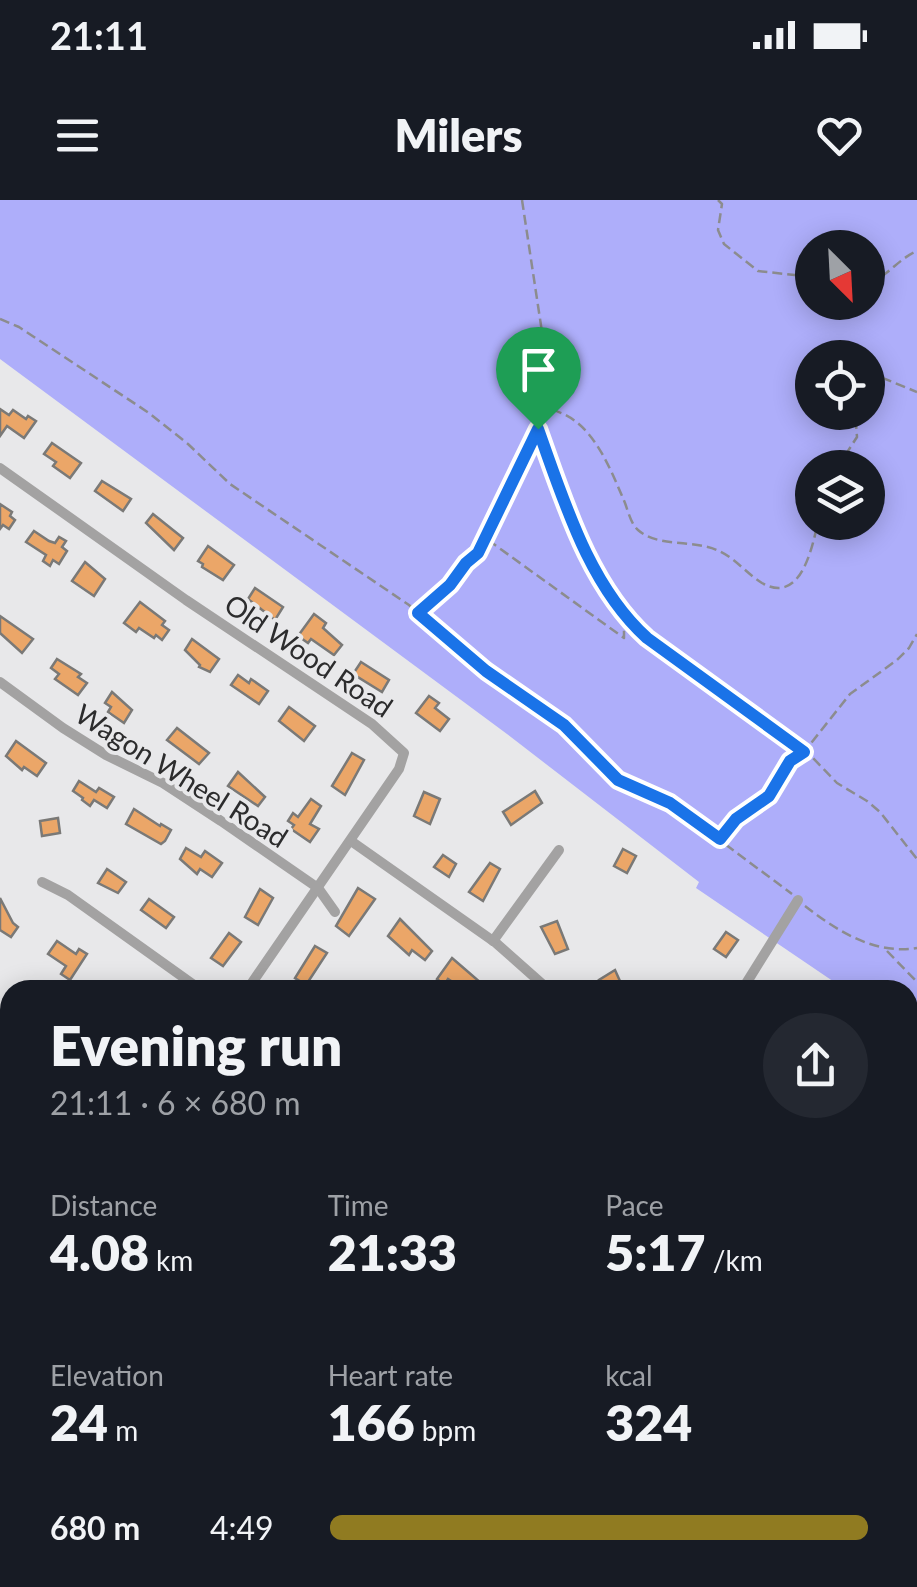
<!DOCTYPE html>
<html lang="en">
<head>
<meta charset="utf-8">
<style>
  :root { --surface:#171b24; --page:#242831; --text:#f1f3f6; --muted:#9ea1a6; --accent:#907b21 }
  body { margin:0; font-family:Lato,sans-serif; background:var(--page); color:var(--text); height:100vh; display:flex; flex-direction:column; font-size:38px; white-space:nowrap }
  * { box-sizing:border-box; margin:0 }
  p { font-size:32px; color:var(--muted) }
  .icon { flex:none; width:55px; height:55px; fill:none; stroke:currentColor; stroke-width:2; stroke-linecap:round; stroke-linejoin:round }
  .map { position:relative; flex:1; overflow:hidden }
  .sheet { position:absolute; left:0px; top:780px; width:918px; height:608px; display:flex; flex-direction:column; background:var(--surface); border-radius:30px 30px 0 0; box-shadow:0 5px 25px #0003 }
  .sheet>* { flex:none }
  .needle { width:65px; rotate:156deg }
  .buttons { position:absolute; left:795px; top:30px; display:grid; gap:20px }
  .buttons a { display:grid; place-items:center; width:90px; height:90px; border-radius:50%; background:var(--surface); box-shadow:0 5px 25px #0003; font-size:50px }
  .pin { position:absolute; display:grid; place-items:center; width:85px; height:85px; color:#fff; margin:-102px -42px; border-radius:50% 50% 50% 0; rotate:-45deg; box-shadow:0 0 10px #0007 }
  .pin .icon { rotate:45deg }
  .round { display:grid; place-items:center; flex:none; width:105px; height:105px; border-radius:52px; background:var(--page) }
  .overview { display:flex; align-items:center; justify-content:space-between; height:170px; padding:0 50px }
  h1 { font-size:55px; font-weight:800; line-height:75px }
  .stats { display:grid; grid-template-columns:repeat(3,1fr); gap:15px; height:170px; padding:10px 50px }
  .stats div { display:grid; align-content:center }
  .stats b { font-size:50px; font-weight:800 }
  .stats small { font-size:28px; font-weight:400 }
  .stats p { font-size:28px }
  ul { padding:0 50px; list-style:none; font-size:32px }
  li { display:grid; grid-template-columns:160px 120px 1fr; align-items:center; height:75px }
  li i { height:25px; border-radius:12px; background:var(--accent) }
  .status { display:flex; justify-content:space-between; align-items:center; height:70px; padding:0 50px; background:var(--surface); direction:ltr }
  .status svg { height:28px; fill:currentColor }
  header { display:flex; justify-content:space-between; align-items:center; height:130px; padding:0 50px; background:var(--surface); font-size:45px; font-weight:800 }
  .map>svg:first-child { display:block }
</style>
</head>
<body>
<div class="status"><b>21:11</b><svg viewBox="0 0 49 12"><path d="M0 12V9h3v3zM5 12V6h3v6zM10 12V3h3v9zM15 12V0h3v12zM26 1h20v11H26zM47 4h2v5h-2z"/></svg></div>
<header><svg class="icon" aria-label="menu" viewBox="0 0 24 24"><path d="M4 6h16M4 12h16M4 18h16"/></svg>Milers<svg class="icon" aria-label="heart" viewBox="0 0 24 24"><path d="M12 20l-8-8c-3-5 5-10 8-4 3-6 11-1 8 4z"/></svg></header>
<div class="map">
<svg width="917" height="1387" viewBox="0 0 917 1387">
  <rect width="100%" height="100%" fill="#e8e8ea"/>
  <path fill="#aeaefa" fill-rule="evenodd" d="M0 0H917V1387H393L366 1378H908V790H846L696 688 699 682 507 534 0 159ZM812 48H868V102H812ZM812 158H868V212H812ZM812 268H868V322H812Z"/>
  <g fill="#eba668" stroke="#7a7977" stroke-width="2.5">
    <polygon points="0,209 9,215 13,210 26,219 28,216 36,221 24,238 7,226 0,236"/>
    <polygon points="52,243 81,263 70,278 53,266 56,262 44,254"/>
    <polygon points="102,281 131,299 123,311 95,291"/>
    <polygon points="0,304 12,312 10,316 15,320 9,329 3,325 0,329"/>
    <polygon points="153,314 183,338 174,350 146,323"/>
    <polygon points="34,331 49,341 55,343 59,337 66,341 62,347 67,351 59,364 53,360 50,366 43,361 46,355 26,342"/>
    <polygon points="208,346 234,365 223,380 202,367 203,364 198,361"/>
    <polygon points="85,362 105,379 94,396 72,381"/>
    <polygon points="255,388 283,407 275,420 248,399"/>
    <polygon points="140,402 165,421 162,425 169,430 162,440 156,435 154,438 139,428 136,432 124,423"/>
    <polygon points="314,414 326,423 323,428 342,445 334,455 311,439 308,443 298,436"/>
    <polygon points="0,416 33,439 22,453 0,433"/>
    <polygon points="192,439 219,459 210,472 199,467 200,465 185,450"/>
    <polygon points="57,459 81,474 78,477 87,483 78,495 55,479 59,474 51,468"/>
    <polygon points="361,462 389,480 382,492 353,474"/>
    <polygon points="238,475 249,483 251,479 268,491 259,504 231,485"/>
    <polygon points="112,492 132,510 124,523 108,512 111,507 105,503"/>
    <polygon points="429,496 439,503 435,508 449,519 440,531 416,513"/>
    <polygon points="289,507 315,526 304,541 279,521"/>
    <polygon points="177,528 209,553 199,564 167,540"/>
    <polygon points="16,541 46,563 37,576 24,567 22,570 6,556"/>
    <polygon points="352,553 364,560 345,595 332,586"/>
    <polygon points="238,572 265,597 258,606 228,586"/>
    <polygon points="79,581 96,592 99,588 114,597 107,608 94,600 90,606 82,600 83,598 73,591"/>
    <polygon points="535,591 542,603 511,625 503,612"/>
    <polygon points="424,592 440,599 430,624 414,616"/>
    <polygon points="311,599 321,606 310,624 319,629 310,642 291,629 294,625 288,621 293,613 298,617"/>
    <polygon points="134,609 160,626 161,624 171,630 165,641 161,644 126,624"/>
    <polygon points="58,618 60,633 42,636 40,621"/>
    <polygon points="186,648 201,657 205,651 222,663 212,677 200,669 197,674 180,659"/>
    <polygon points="623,649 636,656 627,673 614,666"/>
    <polygon points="443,655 456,664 449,677 434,667"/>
    <polygon points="490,663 500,669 483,701 469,692"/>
    <polygon points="107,669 126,682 118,693 98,683"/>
    <polygon points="358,688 375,699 349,736 336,726"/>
    <polygon points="260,689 273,698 258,725 245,717"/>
    <polygon points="0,698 13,723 18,727 11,737 0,730"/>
    <polygon points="149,699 174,717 166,728 141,710"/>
    <polygon points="400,719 432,751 425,760 412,750 409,755 388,736"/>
    <polygon points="557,721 568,749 555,754 541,727"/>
    <polygon points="726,732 738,740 726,757 714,749"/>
    <polygon points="229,733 241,742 223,766 211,758"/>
    <polygon points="57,741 76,754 79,749 87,754 70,780 61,774 66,766 48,754"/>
    <polygon points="315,746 327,753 306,785 295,778"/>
    <polygon points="452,758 481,783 477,790 465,790 448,779 444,785 437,779"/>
    <polygon points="615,770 624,790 605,790 599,780"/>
    <polygon points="169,1378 180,1382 182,1378 194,1378 188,1387 162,1387"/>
  </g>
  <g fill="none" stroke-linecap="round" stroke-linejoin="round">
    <g stroke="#8c8c8e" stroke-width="2.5" stroke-dasharray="10 5" stroke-linecap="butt">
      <polyline points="522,0 542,132 536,208 538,229 560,291 602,383 624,417 647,437 748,508 770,529 812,557 837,583 867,601 880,612 917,659"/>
      <polyline points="718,0 722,4 718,30 724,44 758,71 812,77"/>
      <path d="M868 83C886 78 898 59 917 51"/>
      <polyline points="0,119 19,127 149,213 188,244 230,284 409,405 485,471 564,525 618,580 670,603 792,694"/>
      <polyline points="868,172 917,192"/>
      <path d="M537 208C588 209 607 261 625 303 628 311 631 324 638 330 658 348 695 339 719 351 735 358 747 374 762 383 801 405 812 348 818 322"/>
      <polyline points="837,268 857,237 855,212"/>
      <polyline points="488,340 624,438 624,419"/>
      <polyline points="419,412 451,385 466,363 478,353 538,229"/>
      <polyline points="720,638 736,619 769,597 790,561 804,552 850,494 897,460 909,448 917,434"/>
      <path d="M805 706C837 731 875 755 917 748"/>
      <polyline points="887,751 917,782"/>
      <polyline points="908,1037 917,1031"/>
      <polyline points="660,1387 673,1378"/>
    </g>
    <g stroke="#a3a2a2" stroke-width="10">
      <polyline points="0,268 186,400 372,524 404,553 399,569 247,790"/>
      <polyline points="0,482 63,528 106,555 163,583 221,621 318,688 335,712"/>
      <polyline points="351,641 496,743 549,790"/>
      <polyline points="42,682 68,695 201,790"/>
      <polyline points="493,741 559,650"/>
      <polyline points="742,790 798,700"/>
      <polyline points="0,839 10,846"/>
      <polyline points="0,1028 10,1035"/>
      <polyline points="0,1248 10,1256"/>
      <polyline points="0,1337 10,1322"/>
      <polyline points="0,1351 10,1357"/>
      <polyline points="42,1378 57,1387"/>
      <polyline points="308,1387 313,1378"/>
    </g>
  </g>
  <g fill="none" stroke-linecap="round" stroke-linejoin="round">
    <g stroke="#fff" stroke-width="20">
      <path id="route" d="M538 229C564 301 589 386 647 438L804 552 790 561 769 596 736 619 720 639 670 603 618 580 564 525 486 471 418 413 450 385 466 363 478 353Z"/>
    </g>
    <use href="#route" stroke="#1a73e8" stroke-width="12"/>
  </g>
  <g text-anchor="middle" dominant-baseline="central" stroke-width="8" stroke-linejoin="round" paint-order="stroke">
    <g font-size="28" fill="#2c2c2d" stroke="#e8e8ea">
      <text transform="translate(309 455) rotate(34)">Old Wood Road</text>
      <text transform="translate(182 575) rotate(32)">Wagon Wheel Road</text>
    </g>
  </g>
</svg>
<div class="buttons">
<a><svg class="needle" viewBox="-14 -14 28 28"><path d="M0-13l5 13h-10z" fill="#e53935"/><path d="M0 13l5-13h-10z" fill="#9ea1a6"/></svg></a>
<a><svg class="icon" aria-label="locate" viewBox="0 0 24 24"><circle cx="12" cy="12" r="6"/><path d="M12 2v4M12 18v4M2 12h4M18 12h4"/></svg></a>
<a><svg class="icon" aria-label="layers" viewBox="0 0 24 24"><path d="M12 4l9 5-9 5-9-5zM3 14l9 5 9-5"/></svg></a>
</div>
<div class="pin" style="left:538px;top:229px;background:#1e9e55"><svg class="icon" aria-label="arrive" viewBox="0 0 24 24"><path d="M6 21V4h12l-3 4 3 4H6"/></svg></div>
<section class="sheet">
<div class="overview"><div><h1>Evening run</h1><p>21:11 · 6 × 680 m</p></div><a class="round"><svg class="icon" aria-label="share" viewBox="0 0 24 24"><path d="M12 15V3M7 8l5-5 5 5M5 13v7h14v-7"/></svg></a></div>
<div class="stats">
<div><p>Distance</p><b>4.08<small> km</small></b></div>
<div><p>Time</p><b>21:33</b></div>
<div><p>Pace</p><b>5:17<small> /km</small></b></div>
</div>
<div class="stats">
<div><p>Elevation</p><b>24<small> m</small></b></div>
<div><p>Heart rate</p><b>166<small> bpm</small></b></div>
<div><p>kcal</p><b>324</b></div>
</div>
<ul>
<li><b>680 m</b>4:49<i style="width:100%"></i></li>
</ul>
</section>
</div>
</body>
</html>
